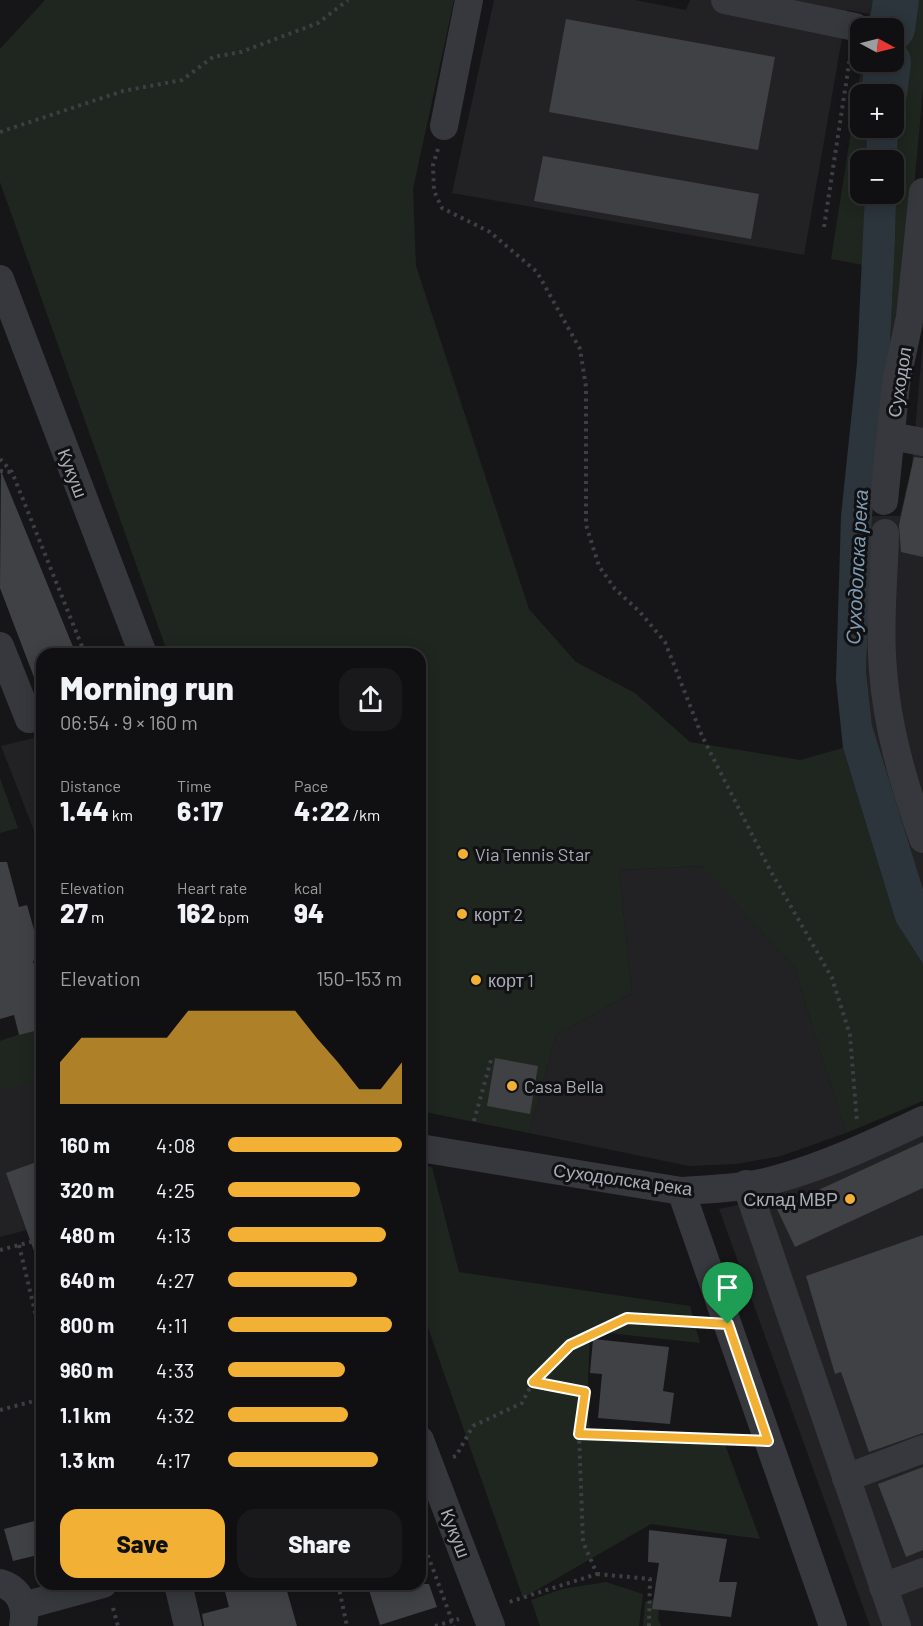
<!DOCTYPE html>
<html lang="en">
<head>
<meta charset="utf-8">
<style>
  :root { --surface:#101012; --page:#19191b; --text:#f1f3f6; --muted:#9c9d9f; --line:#303032; --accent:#f2b134 }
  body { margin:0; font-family:Barlow,sans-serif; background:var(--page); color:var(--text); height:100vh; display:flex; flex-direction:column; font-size:22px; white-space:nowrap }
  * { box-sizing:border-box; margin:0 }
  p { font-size:20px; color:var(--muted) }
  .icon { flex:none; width:33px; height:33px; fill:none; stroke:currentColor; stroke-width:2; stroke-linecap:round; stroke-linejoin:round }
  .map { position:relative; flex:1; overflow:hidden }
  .details { position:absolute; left:36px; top:648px; width:390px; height:942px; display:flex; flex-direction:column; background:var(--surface); border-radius:18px; box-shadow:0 3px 15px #0003,0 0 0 2px var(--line) }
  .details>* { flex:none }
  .needle { width:39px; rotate:97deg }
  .fabs { position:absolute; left:850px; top:18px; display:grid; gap:12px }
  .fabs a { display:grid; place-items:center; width:54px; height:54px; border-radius:12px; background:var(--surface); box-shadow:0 3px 15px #0003,0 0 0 2px var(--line); font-size:30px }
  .pin { position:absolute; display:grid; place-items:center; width:51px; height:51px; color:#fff; margin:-62px -26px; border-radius:50% 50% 50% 0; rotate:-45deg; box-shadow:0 0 6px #0007 }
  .pin .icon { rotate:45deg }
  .round { display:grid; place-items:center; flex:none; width:63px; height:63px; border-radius:18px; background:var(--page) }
  .headline { display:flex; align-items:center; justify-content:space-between; height:102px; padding:0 24px }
  h1 { font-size:33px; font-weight:800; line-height:45px }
  .metrics { display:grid; grid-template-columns:repeat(3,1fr); gap:9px; height:102px; padding:6px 24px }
  .metrics div { display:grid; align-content:center }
  .metrics b { font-size:26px; font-weight:800 }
  .metrics small { font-size:16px; font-weight:400 }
  .metrics p { font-size:16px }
  .chart { height:168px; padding:12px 24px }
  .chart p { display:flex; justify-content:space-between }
  .chart svg { width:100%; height:108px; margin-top:6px; fill:var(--accent); opacity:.7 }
  .button { display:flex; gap:12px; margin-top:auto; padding:12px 24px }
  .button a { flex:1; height:69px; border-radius:18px; background:var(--accent); color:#111; font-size:24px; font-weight:800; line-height:69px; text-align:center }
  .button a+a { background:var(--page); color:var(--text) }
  ul { padding:0 24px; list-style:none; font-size:20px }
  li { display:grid; grid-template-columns:96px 72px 1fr; align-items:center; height:45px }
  li i { height:15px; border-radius:8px; background:var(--accent) }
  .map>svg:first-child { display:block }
</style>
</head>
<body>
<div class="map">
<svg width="923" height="1626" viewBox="0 0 923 1626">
  <rect width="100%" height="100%" fill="#161618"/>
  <g fill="#222225">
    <polygon points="494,0 635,0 686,10 690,0 871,0 869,14 847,10 804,255 452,193"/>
    <polygon points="923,341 923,889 872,725 866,671 872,516 900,516 912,464"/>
    <polygon points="42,736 42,851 1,746"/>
    <polygon points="703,866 794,967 846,1133 781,1156 737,1164 689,1166 529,1133 556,1035 632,993 619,870"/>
    <polygon points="42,1027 42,1226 0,1237 0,1041"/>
    <polygon points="923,1133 923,1626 870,1626 719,1209 751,1202"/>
  </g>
  <g fill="#1e261f">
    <polygon points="45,0 454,0 413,189 416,266 529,609 576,662 635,693 690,742 800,760 843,748 896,922 923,964 923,1101 846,1133 794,967 702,866 619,870 632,993 556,1035 529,1133 420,1111 420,654 168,654 0,182 0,49"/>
    <polygon points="871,0 923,0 923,89 905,289 889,366 895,241 899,89 868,85 867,94 861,94 861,128 867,128 866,160 861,160 861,194 865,194 863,265 831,259 862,62 894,62 894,28 867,28"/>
    <polygon points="0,778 18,828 0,833"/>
    <polygon points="42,1027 42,1079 0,1091 0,1041"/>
    <polygon points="420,1165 432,1167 459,1272 690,1306 700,1343 590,1331 587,1406 591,1435 723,1439 760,1539 651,1524 523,1598 420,1305"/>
    <polygon points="606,1582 643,1594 639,1626 540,1626 531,1600 562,1589"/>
    <polygon points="660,1597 658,1619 661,1626 643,1626 645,1602"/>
  </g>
  <polygon fill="#2c353c" points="868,85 899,89 895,241 889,366 872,516 866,671 872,725 923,889 923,964 896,922 843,748 836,680 841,516 857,363 865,194 894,194 894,160 866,160 867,128 894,128 894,94 867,94"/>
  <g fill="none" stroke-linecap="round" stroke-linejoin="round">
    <g stroke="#2c353c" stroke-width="46">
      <polyline points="892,28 896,0"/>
      <polyline points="884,94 888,62"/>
    </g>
  </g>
  <g fill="#404145">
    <polygon points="566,19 775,57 758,150 549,112"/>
    <polygon points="543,156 759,194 751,239 534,201"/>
    <polygon points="914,457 923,458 923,557 901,552 899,525"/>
    <polygon points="1,471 76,654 42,654 40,693 0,588"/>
    <polygon points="0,862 7,862 19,907 27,905 42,958 33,961 42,995 42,1029 19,1035 14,1015 0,1019"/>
    <polygon points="495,1058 538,1066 530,1114 487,1106"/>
    <polygon points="923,1142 923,1188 795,1247 777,1209"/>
    <polygon points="42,1160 42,1265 39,1265 6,1173"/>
    <polygon points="923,1235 923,1433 869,1452 841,1372 835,1374 806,1276"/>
    <polygon points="593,1339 669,1347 663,1391 674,1393 670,1424 598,1418 602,1374 590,1373"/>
    <polygon points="923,1467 923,1550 906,1557 878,1484"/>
    <polygon points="42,1519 42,1554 13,1561 4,1529"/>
    <polygon points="649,1530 727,1539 719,1582 737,1582 731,1617 652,1609 659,1563 648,1562"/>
    <polygon points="223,1584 285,1584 297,1626 204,1626 202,1614 229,1607"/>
    <polygon points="367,1584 429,1584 437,1607 380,1625"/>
  </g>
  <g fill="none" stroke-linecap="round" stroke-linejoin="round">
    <g stroke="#3d3f44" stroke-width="4" stroke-dasharray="3 4.5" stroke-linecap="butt">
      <polyline points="0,132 123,91 182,80 213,57 241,52 318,23 348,0"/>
      <polyline points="438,149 433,165 434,191 442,208 490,232 537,272 580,349 586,387 586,525 599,566 615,589 640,612 665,642 702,736 770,870 832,978 850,1035 857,1122"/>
      <polyline points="824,227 851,51"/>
      <polyline points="0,459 12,472 85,654"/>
      <polyline points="0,471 11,472"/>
      <polyline points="474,1121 491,1060"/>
      <polyline points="19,1245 42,1341"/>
      <polyline points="0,1250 42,1239"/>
      <polyline points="534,1381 570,1345 627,1318 700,1322"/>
      <polyline points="0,1410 42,1399"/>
      <polyline points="579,1434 740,1440"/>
      <polyline points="453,1457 456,1456 473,1426 522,1403 533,1382 585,1392 579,1434 583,1542 597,1574 509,1602"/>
      <polyline points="420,1534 454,1626"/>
      <polyline points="597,1574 650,1579 649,1626"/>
      <polyline points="338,1584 347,1626"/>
      <polyline points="113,1608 118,1626"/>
      <polyline points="435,1626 459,1619"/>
    </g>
    <g stroke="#37383d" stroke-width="28">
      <polyline points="725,0 855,27"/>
      <polyline points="444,126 469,0"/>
      <polyline points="0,279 143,654"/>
      <polyline points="890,436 923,442"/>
      <polyline points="884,501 896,383 910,317 923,192"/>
      <path d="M885 533C884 578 879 625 883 670 887 728 904 784 923 839"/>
      <polyline points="0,646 29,719 42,716"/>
      <path d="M420 1148 681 1191C713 1189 747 1188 777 1179 828 1165 876 1142 923 1120"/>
      <polyline points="746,1184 897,1626"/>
      <polyline points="681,1191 833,1626"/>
      <polyline points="420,1440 491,1626"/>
      <polyline points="846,1478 923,1449"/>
      <path d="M0 1583C20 1589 27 1606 23 1626"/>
      <polyline points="178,1584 188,1626"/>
      <polyline points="883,1587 923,1572"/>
      <polyline points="23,1606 103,1584"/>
    </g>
  </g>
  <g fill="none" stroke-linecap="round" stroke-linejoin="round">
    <g stroke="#fff" stroke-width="12">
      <polygon id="route" points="627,1318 728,1324 768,1441 579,1434 585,1392 533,1382 570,1345"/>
    </g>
    <use href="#route" stroke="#f2b134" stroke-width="8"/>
  </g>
  <g fill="#f2b134" stroke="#111113" stroke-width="2">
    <circle cx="463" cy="854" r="6"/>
    <circle cx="462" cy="914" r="6"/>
    <circle cx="476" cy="980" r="6"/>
    <circle cx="512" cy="1086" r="6"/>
    <circle cx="850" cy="1199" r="6"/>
  </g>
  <g text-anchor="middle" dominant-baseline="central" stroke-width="6" stroke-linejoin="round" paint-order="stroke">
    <g font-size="18" fill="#a8adb8" stroke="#111113">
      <text transform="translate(899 382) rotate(-81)">Суходол</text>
      <text transform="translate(73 473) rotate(69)">Кукуш</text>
      <text transform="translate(623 1179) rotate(8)">Суходолска река</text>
      <text transform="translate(456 1533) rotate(69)">Кукуш</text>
    </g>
    <g font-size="18" fill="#a8adb8" stroke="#111113" text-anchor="start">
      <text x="475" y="854">Via Tennis Star</text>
      <text x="474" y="914">корт 2</text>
      <text x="488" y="980">корт 1</text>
      <text x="524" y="1086">Casa Bella</text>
      <text x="838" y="1199" text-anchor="end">Склад МВР</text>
    </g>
    <g font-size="20" font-style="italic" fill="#7f9bb3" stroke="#111113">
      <text transform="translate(856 567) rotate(-87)">Суходолска река</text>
    </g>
  </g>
</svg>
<div class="fabs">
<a><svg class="needle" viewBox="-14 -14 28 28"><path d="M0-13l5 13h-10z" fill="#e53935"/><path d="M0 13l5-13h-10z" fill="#9c9d9f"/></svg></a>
<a>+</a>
<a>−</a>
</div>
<div class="pin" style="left:728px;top:1324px;background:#1e9e55"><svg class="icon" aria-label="arrive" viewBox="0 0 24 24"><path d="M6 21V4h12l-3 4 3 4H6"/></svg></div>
<section class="details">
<div class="headline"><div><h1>Morning run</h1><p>06:54 · 9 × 160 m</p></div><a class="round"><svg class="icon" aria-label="share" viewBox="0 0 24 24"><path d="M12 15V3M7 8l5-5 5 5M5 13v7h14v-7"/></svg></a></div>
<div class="metrics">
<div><p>Distance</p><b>1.44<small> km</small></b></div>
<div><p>Time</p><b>6:17</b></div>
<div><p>Pace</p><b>4:22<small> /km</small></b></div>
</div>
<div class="metrics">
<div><p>Elevation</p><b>27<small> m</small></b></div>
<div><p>Heart rate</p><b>162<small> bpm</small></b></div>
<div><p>kcal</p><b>94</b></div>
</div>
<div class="chart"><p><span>Elevation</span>150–153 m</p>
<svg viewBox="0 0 160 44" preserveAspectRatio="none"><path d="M0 44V27L10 17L20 17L30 17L40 17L50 17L60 6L70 6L80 6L90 6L100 6L110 6L120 17L130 27L140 38L150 38L160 27V44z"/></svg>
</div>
<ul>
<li><b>160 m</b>4:08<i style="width:100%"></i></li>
<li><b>320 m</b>4:25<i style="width:76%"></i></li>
<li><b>480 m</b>4:13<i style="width:91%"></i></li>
<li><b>640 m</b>4:27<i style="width:74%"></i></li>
<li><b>800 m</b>4:11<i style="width:94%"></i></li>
<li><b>960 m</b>4:33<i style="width:67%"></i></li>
<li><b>1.1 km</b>4:32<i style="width:69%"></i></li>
<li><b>1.3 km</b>4:17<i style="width:86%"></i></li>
</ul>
<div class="button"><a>Save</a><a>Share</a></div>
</section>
</div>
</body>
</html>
